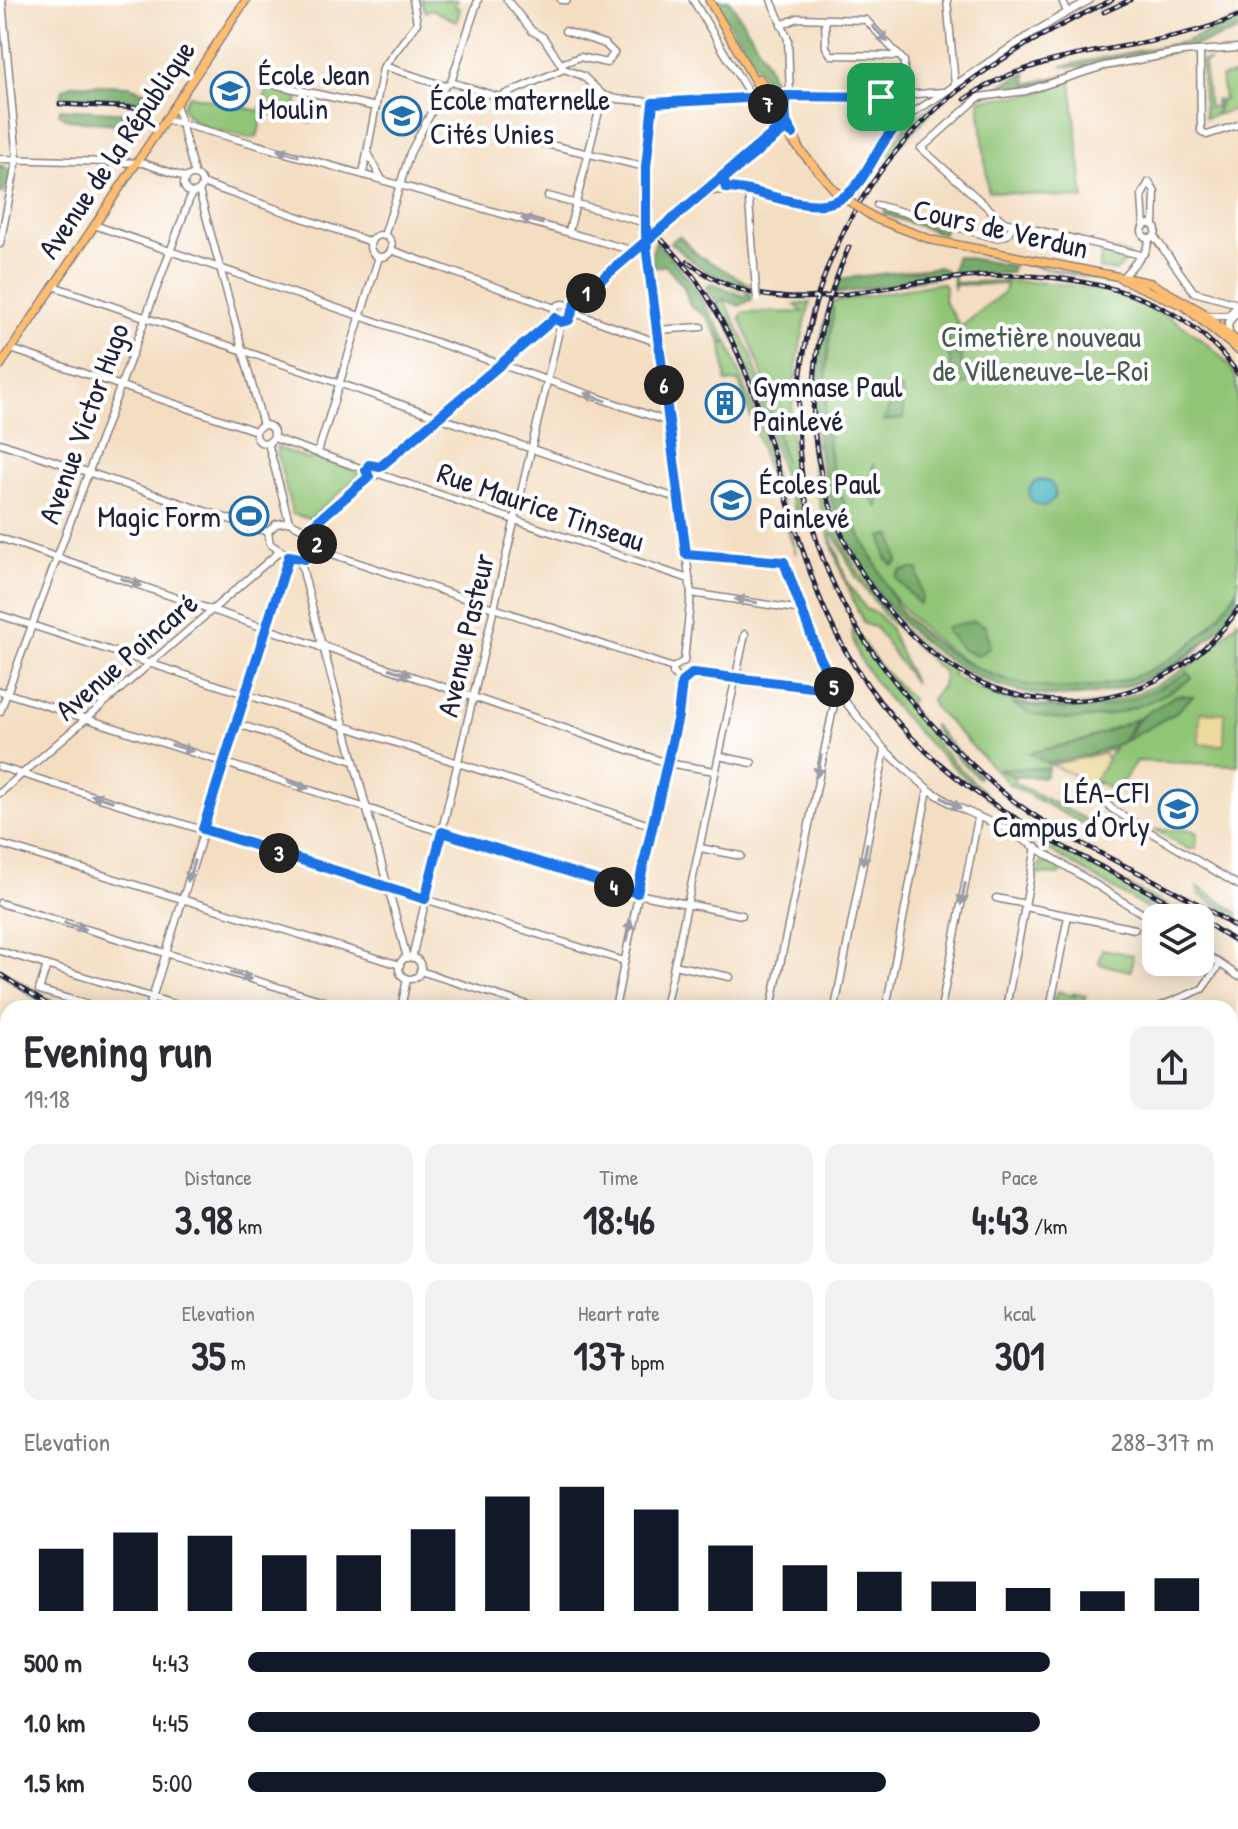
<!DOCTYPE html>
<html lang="en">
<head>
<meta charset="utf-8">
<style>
  :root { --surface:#fff; --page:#f2f2f3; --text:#2b2b33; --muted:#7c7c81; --accent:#111827 }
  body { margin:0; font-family:"Patrick Hand",sans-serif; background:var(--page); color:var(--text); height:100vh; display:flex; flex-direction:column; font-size:30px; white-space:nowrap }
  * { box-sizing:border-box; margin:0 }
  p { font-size:26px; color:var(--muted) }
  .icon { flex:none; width:44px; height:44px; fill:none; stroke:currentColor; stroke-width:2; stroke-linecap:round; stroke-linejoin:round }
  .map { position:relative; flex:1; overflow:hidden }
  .side { position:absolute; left:0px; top:1000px; width:1238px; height:830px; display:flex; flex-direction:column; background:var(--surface); border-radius:24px 24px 0 0; box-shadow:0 4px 20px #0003 }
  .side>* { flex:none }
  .fabs { position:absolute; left:1142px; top:904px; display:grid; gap:16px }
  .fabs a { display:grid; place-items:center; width:72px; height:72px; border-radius:16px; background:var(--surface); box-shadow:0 4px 20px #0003; font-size:40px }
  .pin { position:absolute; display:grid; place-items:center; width:68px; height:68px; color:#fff; margin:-34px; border-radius:16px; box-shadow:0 4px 12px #0006 }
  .km { position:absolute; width:40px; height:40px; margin:-20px; border-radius:50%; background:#222; color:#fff; font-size:22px; line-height:40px; text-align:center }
  .round { display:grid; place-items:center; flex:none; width:84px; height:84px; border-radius:16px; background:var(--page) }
  .summary { display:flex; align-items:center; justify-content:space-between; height:136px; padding:0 24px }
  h1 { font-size:44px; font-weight:800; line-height:60px }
  .figures { display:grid; grid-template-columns:repeat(3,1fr); gap:12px; height:136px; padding:8px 24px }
  .figures div { display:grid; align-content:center; border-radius:16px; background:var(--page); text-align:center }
  .figures b { font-size:40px; font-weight:800 }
  .figures small { font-size:22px; font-weight:400 }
  .figures p { font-size:22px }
  .chart { height:224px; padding:16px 24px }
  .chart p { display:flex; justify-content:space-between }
  .chart svg { width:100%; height:144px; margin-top:8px; stroke:var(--accent); stroke-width:6 }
  ul { padding:0 24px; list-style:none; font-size:26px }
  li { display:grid; grid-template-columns:128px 96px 1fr; align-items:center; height:60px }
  li i { height:20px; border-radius:10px; background:var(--accent) }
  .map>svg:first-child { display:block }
</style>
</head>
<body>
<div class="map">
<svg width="1238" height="1829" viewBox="0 0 1238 1829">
  <rect width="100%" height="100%" fill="#fff"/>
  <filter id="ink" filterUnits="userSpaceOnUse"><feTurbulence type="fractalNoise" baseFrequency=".0125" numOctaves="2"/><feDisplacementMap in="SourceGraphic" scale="16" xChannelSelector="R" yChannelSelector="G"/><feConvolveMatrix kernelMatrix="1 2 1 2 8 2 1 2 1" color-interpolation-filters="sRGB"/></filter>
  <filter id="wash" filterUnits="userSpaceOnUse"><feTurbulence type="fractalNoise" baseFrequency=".006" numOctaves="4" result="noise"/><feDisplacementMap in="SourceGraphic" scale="32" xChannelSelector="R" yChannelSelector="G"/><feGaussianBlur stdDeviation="1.8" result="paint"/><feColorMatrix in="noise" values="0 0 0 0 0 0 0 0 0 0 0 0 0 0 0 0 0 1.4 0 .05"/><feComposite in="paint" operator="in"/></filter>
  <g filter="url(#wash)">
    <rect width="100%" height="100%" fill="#f4dec2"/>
    <g fill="#91c576" stroke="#5a7458" stroke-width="2">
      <polygon points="421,0 457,0 455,7 460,8 457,22 432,9 426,12"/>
      <polygon points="1210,60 1204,63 1209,107 1215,107 1215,100 1219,100 1215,115 1205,118 1201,61"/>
      <polygon points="1238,74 1238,108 1217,115 1220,100 1224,99 1221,77"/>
      <polygon points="1071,81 1084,199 988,191 979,100 1028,95"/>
      <path d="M269 86 299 93 295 111 314 115 312 123 264 112 257 137 250 138C229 132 189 129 182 106L189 95 259 111Z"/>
      <circle cx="901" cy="108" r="12"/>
      <polygon points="946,97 890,155 884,154 911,121"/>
      <polygon points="1102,248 1128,254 1130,256 1117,271 1099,269"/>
      <polygon points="965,250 1122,284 1121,286"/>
      <path d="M954 273V283C1040 277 1135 282 1203 341 1215 350 1230 364 1236 378 1238 395 1238 474 1238 497 1238 525 1238 557 1238 585 1236 595 1210 635 1203 644 1173 676 1125 688 1083 691 956 697 864 588 831 475 827 462 828 445 827 431 824 388 823 350 829 307L832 302 941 283 945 286 944 301 961 327 1004 292 1006 284 955 285 954 290 952 274Z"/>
      <path d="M723 298 751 354 785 463 760 367 740 317 743 313 803 312 795 305 810 303C790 379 786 439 799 514L796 516 751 373 718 305Z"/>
      <polygon points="728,342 761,429 796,554 739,382 726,382 722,344"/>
      <path d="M809 418 812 419C818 522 867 613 954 671L952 675C1048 735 1169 706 1238 620V765L1136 761 1116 793 1098 782 1092 791 1090 789 1114 748 1084 760 1049 765 1045 777H1015L1013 782 1097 825 1095 829 1110 838 1010 785 934 707 931 699 942 686 944 673 887 618 856 577 834 534 831 535 847 582 866 609 878 614 889 627 914 683 876 628 864 624C832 556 811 494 809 418Z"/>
      <polygon points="276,447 310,460 314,455 361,474 310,519 292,514"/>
      <path d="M853 629 882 669 912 700 908 705 940 748 995 803C962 778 845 670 853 629Z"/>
      <polygon points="932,724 980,776 978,778 944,744"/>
      <polygon points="1006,820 1190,918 1156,918 1148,913 1149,910 1005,823"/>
      <polygon points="1156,830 1192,830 1197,833 1196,849 1188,849"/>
      <polygon points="1043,860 1062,870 1060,875 1036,874"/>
      <polygon points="1197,886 1238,913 1238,920 1199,894"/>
      <polygon points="1102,949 1133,955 1131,971 1099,964"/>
      <path d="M0 969 63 1008C42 1008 17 984 0 973Z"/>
      <polygon points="1058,991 1075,997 1073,993 1086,996 1080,1006 1063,1002 1062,1008 1056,1008 1057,1002 1053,1001"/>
      <polygon points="1230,1370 1238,1370 1238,1414 1230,1408"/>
      <polygon points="1230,1414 1238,1420 1238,1508 1230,1513"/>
      <polygon points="1234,1556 1238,1557 1238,1610 1230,1614 1230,1562"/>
      <polygon points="41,1822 389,1822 390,1829 42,1829"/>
      <polygon points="544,1822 595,1822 605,1828 608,1824 617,1824 616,1829 542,1829"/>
    </g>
    <g fill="#74aa67" stroke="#4b6651" stroke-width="2">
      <path d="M714 0H729C742 21 778 70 773 93Z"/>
      <path d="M1238 19V31C1190 49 1114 71 1062 66L1184 42Z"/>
      <polygon points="1076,72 1036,86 977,96 1026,73 1027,84"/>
      <polygon points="74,84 130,86 148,93 149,98 142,101 61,97 63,89"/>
      <polygon points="60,109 133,113 142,116 143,121 138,126 69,120 59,114"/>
      <polygon points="0,164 13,174 4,193 0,193"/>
      <polygon points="885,210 946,226 943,234 883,214"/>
      <path d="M679 236 698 255 749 284 751 300 739 306 723 299 718 305 706 287 713 283 746 297V291C719 279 691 264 670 242Z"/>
      <polygon points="656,241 687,276 728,342 722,344 707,317 690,306 684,287 665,265 654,268 652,252"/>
      <polygon points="956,256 1013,266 1011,273 952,274"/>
      <polygon points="939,267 946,270 945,276 835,294 839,279"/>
      <path d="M829 307H833V316C824 368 821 441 839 490 848 515 862 539 874 560 884 579 892 603 907 618 1004 719 1165 713 1238 588 1238 616 1212 637 1190 653 1026 771 849 631 820 456 811 407 815 354 829 307Z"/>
      <polygon points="956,327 963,334 955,346 956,354 961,356 963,370 971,375 966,385 954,383 946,339"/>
      <polygon points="902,389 904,419 884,421 894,392"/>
      <polygon points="873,463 881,492 878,507 872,501"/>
      <polygon points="888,535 892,536 898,562 892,565 886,558 882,537"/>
      <polygon points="913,569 918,569 922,599 919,604 896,578 900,571"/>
      <polygon points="974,621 985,626 990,647 978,656 963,650 946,631 946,627"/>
      <path d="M1188 672 1192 678C1144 711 1065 737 1012 704 1086 713 1122 712 1188 672Z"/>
      <polygon points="1176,695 1193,696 1174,714 1125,741 1139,718"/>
      <polygon points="1136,719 1121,743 1075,759 1046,763 1029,753 1085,740"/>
      <polygon points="997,769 1045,768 1048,769 1045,777 1015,777"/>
      <polygon points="1238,1617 1238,1662 1230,1664 1230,1621"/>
    </g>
    <g fill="#eeda9e" stroke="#887e6c" stroke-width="2">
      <polygon points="1200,712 1225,713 1224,745 1199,744"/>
      <polygon points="1103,753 1108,759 1090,788 1074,775 1051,765"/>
    </g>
    <g fill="#45b3c1" stroke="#346a7e" stroke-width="2">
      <circle cx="1042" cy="493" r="13"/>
      <polygon points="0,1441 8,1442 8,1488 0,1488"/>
      <polygon points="0,1562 8,1564 8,1822 23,1822 23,1829 0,1829"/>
      <polygon points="1238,1662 1238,1797 1230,1802 1230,1664"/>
      <polygon points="861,1822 1195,1822 1181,1829 844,1829"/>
    </g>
  </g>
  <g filter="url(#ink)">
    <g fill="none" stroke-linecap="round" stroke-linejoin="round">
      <polyline stroke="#cab8a7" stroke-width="6" stroke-dasharray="6 3" stroke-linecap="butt" points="903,95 904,76"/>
      <g stroke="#8b807e" stroke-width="9">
        <g id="minor">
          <polyline points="507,0 532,31 543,37 564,69 583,76 603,95 617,99 680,104 731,97 862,98 944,92"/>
          <polyline points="561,0 567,0"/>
          <polyline points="693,0 751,97"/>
          <polyline points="771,0 788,39 790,96"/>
          <polyline points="947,0 955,85"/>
          <polyline points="1062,0 1067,12"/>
          <polyline points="825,20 826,47 831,55 899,56"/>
          <polyline points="781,25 798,18 866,20 904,61 904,76"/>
          <polyline points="1200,51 1201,131 1207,135 1238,125"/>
          <polyline points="561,64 580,57 607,63 614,53 605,44 565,31"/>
          <polyline points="384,66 445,86"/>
          <polyline points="451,82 499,97 564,69"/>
          <polyline points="451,82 478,0"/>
          <polyline points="272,84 376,107"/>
          <polyline points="785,96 786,122"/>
          <polyline points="862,98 886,111 891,119 902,121"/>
          <polyline points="653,103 646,167 646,232 691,593 684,661"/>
          <polyline points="176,104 194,172"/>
          <polyline points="165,119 634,251"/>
          <polyline points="766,139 779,124"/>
          <polyline points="538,142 646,167"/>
          <polyline points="921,148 1004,222 1141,255"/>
          <polyline points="922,148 979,97 1026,91 1104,66 1182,52 1238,48"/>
          <polyline points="368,153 381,178"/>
          <polyline points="0,159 143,163 184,177"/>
          <polyline points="363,174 383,68 417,23 413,0"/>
          <circle cx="193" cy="184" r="9"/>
          <polyline points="202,183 371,242"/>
          <polyline points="748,190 756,290"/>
          <path d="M706 192C752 182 800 214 832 204 863 194 872 154 892 130 905 115 925 106 941 95 990 61 1037 28 1090 0"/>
          <polyline points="200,194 263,425"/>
          <polyline points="548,196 646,223"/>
          <polyline points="877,205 996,238 1007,235 1013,225"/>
          <circle cx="1149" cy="231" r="7"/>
          <polyline points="94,225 669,422"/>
          <polyline points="1144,227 1142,195 1149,182 1155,192 1154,226"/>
          <polyline points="569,231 603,95"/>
          <circle cx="381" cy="246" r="11"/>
          <polyline points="384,236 410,153 445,86 451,82"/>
          <polyline points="1154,236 1194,292 1238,304"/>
          <polyline points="0,244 17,159 2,0"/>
          <polyline points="391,250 555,308"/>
          <polyline points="1121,279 1145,252 1150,238"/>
          <polyline points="53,286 679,499"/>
          <circle cx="563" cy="313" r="9"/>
          <polyline points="571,309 625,258 783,131"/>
          <polyline points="572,312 659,343"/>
          <polyline points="1208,316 1228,316 1238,305"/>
          <polyline points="657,330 701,327"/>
          <polyline points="1229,333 1228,323 1238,311"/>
          <polyline points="11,349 256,431"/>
          <circle cx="265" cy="434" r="9"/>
          <polyline points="274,438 366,470"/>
          <polyline points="0,443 268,532"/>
          <polyline points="268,443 289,522"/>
          <polyline points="318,452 379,257"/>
          <polyline points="379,474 689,579"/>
          <polygon points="289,522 315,535 317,549 310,557 289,556 270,544 268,532 276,524"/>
          <polyline points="309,530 367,479 379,474 384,464 555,318"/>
          <polyline points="0,538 318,646"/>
          <polyline points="317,549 673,668"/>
          <polyline points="686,554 784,562 833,687 885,750 928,789 953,805 1006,829 1156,922"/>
          <polyline points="300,559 321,642 326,647 324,650 318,646 321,642"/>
          <polyline points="691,593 802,610"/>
          <polyline points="0,615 653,826"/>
          <polyline points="326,647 667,763 715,771"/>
          <polyline points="324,650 407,958"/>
          <polyline points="693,673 837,690"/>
          <polyline points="682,682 673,674 673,668 684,661"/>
          <polyline points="0,691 632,893 742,915"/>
          <polyline points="0,712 191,195"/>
          <polyline points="235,723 353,761"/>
          <polyline points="719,756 752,763"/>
          <polyline points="0,767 624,961"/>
          <polyline points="0,793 279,552"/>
          <polyline points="1101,797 1112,809 1238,885"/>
          <polyline points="0,844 400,965"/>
          <polyline points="700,848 741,856"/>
          <polyline points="996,898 1025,904"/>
          <polyline points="0,903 347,1008"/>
          <polyline points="1025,907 1135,929"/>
          <polyline points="1200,950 1238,976"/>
          <polyline points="0,951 187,1008"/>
          <circle cx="410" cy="968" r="11"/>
          <polyline points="412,958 561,322"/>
          <polyline points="47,965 39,990 99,1008"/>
          <polyline points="674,965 730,977"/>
          <polyline points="420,971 538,1008"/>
          <polyline points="149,1008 289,556"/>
          <polyline points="401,1008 407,979"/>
          <polyline points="615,1008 682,682"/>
          <polyline points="665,1008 745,634"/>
          <polyline points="771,1008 837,690"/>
          <polyline points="835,1008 885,750"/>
          <polyline points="886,1008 928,789"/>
          <polyline points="941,1008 978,818"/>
          <polyline points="1006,1008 1036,847"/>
          <polyline points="1050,1008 1068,916"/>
          <polyline points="1156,1008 1202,989 1220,964"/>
          <polyline points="0,1058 8,1059"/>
          <polyline points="0,1202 8,1202"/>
          <polyline points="0,1303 8,1303"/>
          <polyline points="38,1822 38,1829"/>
          <polyline points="539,1829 541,1822"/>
          <polyline points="621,1829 623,1822"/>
        </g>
      </g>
      <g stroke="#8b807e" stroke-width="10">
        <g id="major">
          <polyline points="709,0 782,129 838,194"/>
          <polyline points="759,78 798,143"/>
          <polyline points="876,219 932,240 1151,283 1201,311 1238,342"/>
          <polyline points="1123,280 1184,306 1238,350"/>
          <polyline points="0,366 246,0"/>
        </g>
      </g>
      <use href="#minor" stroke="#fff" stroke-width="6"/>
      <use href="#major" stroke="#fcbd6f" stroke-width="7"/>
      <g stroke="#22223b" stroke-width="5">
        <g id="rail">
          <path d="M1112 0C1050 29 984 65 934 111 802 234 758 433 839 596 872 664 936 733 992 783 1060 845 1161 875 1238 929"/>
          <polyline points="1104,12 1130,0"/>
          <path d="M965 99C1047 42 1149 55 1238 16"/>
          <polyline points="60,104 141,108"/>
          <path d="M661 239C760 337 770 472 819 596 860 700 940 778 1038 831"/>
          <path d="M849 247C824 303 810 362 814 424 822 568 946 728 1105 697 1159 687 1207 655 1238 609"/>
          <path d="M688 262C765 320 842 293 928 281 1036 266 1171 276 1238 374"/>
          <polyline points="1029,829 1199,918"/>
          <polyline points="1200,919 1238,943"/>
          <polyline points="0,974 53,1008"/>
          <polyline points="1230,1175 1238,1175"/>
        </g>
      </g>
      <use href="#rail" stroke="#fff" stroke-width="2" stroke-dasharray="6" stroke-linecap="butt"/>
      <g stroke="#8b807e" stroke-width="9" stroke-linecap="butt">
        <polyline id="minor-bridge" points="756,290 757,298"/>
      </g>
      <g stroke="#8b807e" stroke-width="10" stroke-linecap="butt">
        <polyline id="major-bridge" points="838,194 876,219"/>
      </g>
      <use href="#minor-bridge" stroke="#fff" stroke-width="6"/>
      <use href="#major-bridge" stroke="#fcbd6f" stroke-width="7"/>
    </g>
    <defs><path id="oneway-solid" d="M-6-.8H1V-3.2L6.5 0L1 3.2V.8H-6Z" transform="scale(2)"/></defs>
    <g fill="#9c9ca7">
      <use href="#oneway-solid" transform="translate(880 34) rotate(46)"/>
      <use href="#oneway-solid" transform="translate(288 153) rotate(-164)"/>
      <use href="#oneway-solid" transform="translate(532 221) rotate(-165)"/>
      <use href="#oneway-solid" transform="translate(595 397) rotate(-161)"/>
      <use href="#oneway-solid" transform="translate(131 582) rotate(19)"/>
      <use href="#oneway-solid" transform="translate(746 601) rotate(-171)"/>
      <use href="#oneway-solid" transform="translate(400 672) rotate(18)"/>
      <use href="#oneway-solid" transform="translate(182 748) rotate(17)"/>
      <use href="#oneway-solid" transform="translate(819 766) rotate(101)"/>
      <use href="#oneway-solid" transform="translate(298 785) rotate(18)"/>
      <use href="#oneway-solid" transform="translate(102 798) rotate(-163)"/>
      <use href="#oneway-solid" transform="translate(951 803) rotate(30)"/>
      <use href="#oneway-solid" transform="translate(865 854) rotate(101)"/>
      <use href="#oneway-solid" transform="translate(191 871) rotate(107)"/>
      <use href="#oneway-solid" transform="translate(963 894) rotate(101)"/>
      <use href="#oneway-solid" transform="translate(75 926) rotate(17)"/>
      <use href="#oneway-solid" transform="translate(629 931) rotate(-79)"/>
      <use href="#oneway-solid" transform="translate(241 976) rotate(17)"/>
    </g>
  </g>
  <g fill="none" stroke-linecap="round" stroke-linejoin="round" filter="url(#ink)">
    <g stroke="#fff" stroke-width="16">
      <path id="route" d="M881 97 785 96 786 122 793 134C787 130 784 128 777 130L577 300 569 320 561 322 555 318 380 467 369 465 366 470 369 477 313 525 309 530 316 538 317 549 305 559 289 556 203 829 425 899 442 832 637 893 678 716 682 682 693 673 837 690 819 656 784 562 686 554 647 252 646 232V167L653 103 764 97 779 124 783 131 723 179 726 188C771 188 826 229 859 182 874 161 882 138 902 121L887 115 892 96 881 97"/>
    </g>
    <use href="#route" stroke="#1a73e8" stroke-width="10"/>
  </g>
  <defs>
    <g id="school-ring" transform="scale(2)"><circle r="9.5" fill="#fff" stroke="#1f6fb2" stroke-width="1.5"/><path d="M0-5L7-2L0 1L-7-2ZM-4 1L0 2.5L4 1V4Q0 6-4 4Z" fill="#1f6fb2"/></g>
    <g id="building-ring" transform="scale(2)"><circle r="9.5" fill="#fff" stroke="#1f6fb2" stroke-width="1.5"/><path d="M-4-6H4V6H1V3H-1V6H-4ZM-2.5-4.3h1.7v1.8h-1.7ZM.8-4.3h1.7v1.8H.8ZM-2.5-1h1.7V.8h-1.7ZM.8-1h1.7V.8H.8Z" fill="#1f6fb2"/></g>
    <g id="stadium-ring" transform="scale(2)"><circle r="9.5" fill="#fff" stroke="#1f6fb2" stroke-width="1.5"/><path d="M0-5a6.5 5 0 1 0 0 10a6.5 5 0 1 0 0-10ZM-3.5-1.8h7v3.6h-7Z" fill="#1f6fb2"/></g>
    <g id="university-ring" transform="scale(2)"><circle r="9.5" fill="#fff" stroke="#1f6fb2" stroke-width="1.5"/><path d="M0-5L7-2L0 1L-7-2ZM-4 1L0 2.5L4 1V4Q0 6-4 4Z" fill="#1f6fb2"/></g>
  </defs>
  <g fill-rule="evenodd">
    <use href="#school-ring" x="230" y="91"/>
    <use href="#school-ring" x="402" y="116"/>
    <use href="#building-ring" x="725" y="403"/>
    <use href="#school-ring" x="731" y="500"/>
    <use href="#stadium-ring" x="249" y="516"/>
    <use href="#university-ring" x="1178" y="809"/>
  </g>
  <g text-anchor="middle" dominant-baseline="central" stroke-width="8" stroke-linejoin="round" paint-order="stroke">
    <g font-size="30" fill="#22223b" stroke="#fff" text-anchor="start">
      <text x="258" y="74">École Jean<tspan x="258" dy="34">Moulin</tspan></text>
      <text x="430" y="99">École maternelle<tspan x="430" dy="34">Cités Unies</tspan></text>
      <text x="753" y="386">Gymnase Paul<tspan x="753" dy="34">Painlevé</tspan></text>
      <text x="759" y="483">Écoles Paul<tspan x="759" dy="34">Painlevé</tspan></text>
      <text x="221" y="516" text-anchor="end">Magic Form</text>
      <text x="1150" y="792" text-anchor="end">LÉA-CFI<tspan x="1150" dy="34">Campus d'Orly</tspan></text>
    </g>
    <g font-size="30" fill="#22223b" stroke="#fff">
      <text transform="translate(116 149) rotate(-56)">Avenue de la République</text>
      <text transform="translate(1001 228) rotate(13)">Cours de Verdun</text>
      <text transform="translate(83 423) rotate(-70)">Avenue Victor Hugo</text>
      <text transform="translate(541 506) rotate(19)">Rue Maurice Tinseau</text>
      <text transform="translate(465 635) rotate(-77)">Avenue Pasteur</text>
      <text transform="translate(126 656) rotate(-41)">Avenue Poincaré</text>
    </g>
    <g font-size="30" fill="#495b50" stroke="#fff">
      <text x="1041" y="336">Cimetière nouveau<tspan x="1041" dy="34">de Villeneuve-le-Roi</tspan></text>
    </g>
  </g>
</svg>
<div class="fabs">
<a><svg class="icon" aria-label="layers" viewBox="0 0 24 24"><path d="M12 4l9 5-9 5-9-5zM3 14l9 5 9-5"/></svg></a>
</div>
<div class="pin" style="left:881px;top:97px;background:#1e9e55"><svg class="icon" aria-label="arrive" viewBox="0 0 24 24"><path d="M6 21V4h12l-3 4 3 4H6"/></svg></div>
<b class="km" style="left:586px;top:293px">1</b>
<b class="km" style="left:317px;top:544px">2</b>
<b class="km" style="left:279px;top:853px">3</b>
<b class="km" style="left:614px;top:887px">4</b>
<b class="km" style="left:834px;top:687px">5</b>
<b class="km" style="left:664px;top:385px">6</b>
<b class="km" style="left:768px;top:104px">7</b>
<section class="side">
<div class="summary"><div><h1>Evening run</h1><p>19:18</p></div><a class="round"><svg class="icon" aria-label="share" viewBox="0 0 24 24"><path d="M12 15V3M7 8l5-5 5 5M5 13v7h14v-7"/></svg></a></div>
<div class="figures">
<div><p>Distance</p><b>3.98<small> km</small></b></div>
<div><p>Time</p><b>18:46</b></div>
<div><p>Pace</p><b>4:43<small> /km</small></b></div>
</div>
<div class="figures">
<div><p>Elevation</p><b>35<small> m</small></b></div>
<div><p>Heart rate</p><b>137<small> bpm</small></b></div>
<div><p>kcal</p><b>301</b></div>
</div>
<div class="chart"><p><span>Elevation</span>288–317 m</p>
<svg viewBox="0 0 160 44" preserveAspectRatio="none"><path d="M5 44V25M15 44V20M25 44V21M35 44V27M45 44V27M55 44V19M65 44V9M75 44V6M85 44V13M95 44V24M105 44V30M115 44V32M125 44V35M135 44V37M145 44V38M155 44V34"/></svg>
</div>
<ul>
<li><b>500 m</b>4:43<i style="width:83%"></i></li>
<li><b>1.0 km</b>4:45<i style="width:82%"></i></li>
<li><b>1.5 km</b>5:00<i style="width:66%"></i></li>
</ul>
</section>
</div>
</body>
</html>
